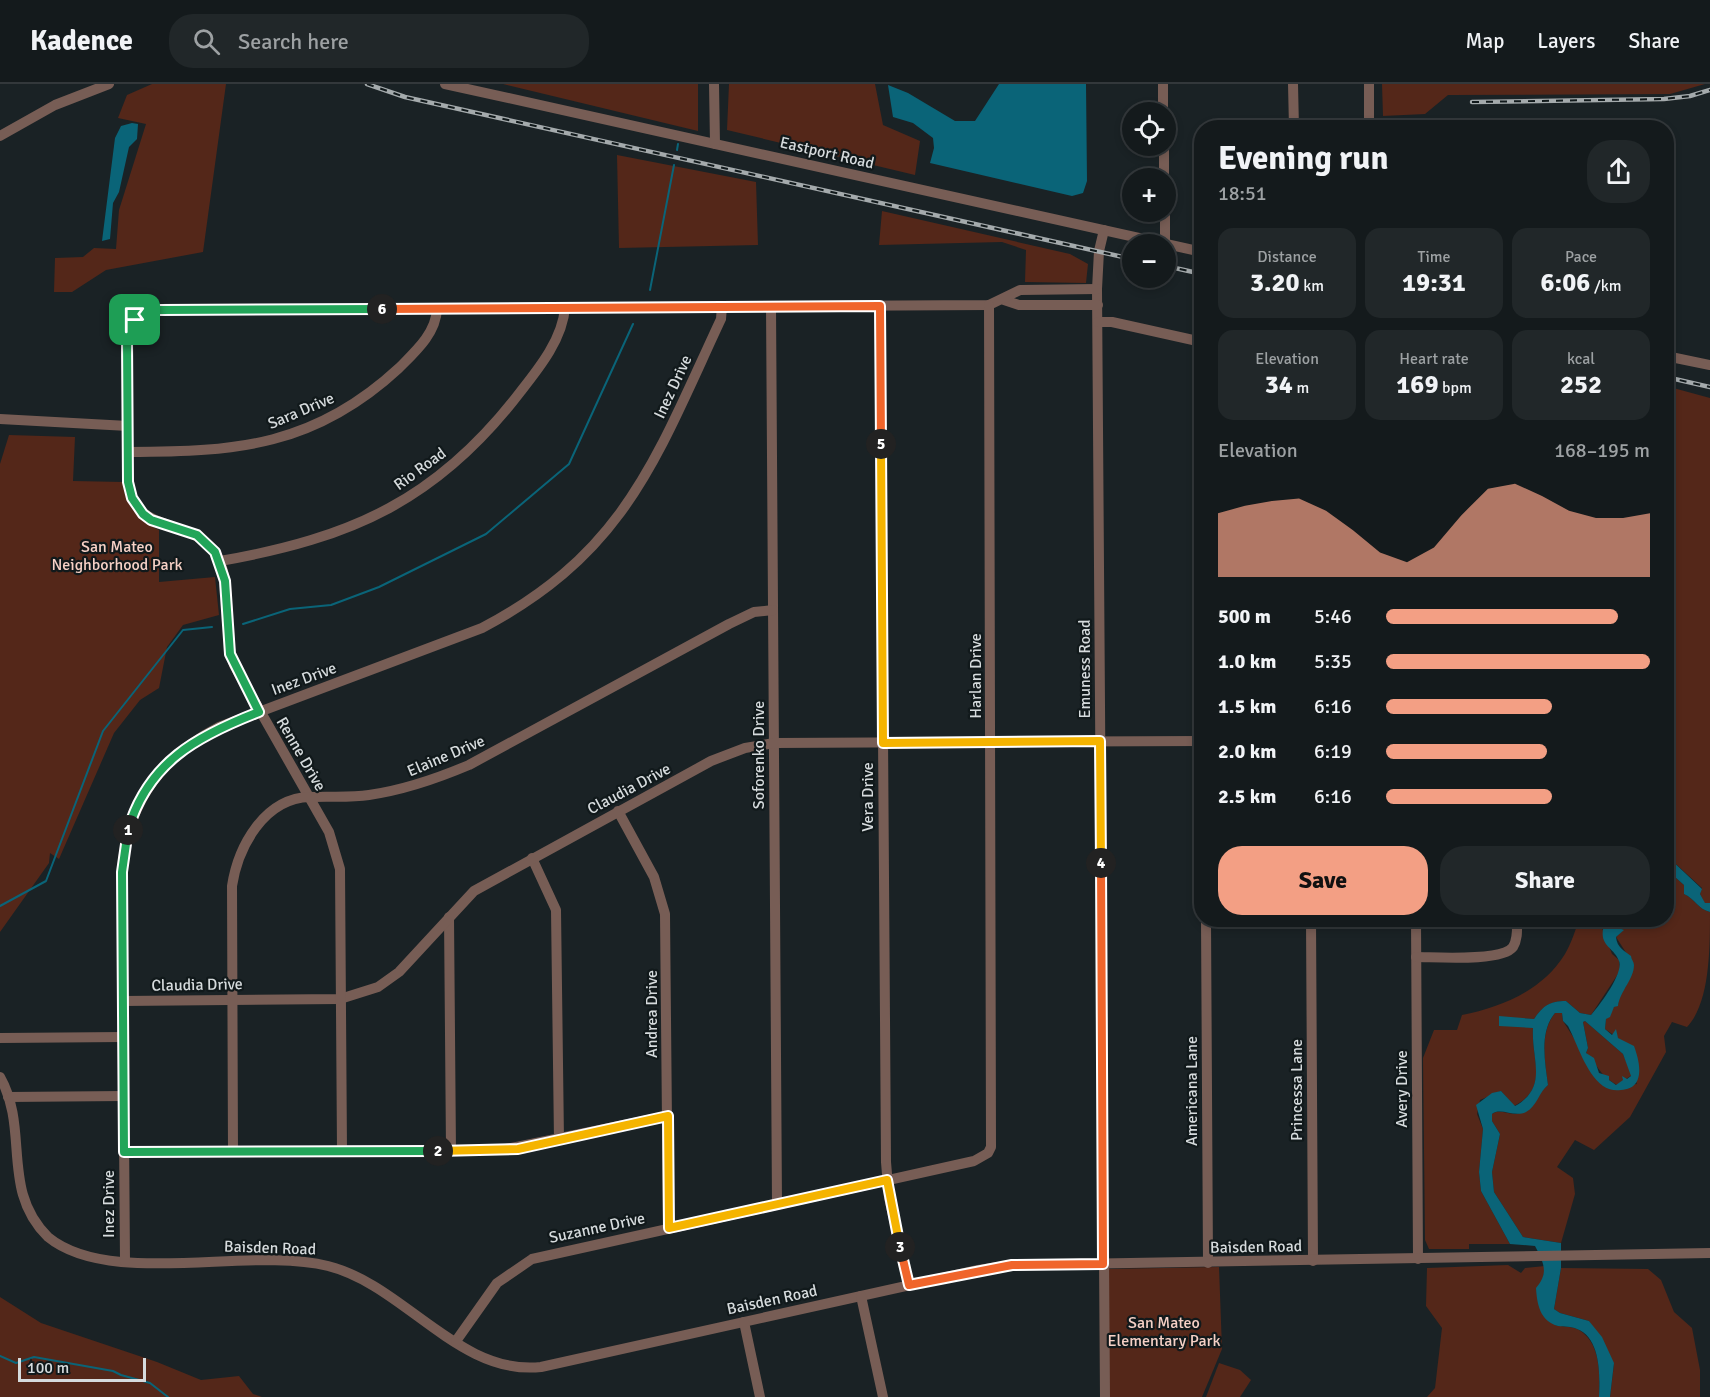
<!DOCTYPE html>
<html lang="en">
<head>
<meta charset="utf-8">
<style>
  :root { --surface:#141a1c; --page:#212729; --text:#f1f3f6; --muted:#9da1a3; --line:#33383b; --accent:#f39f84 }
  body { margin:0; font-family:Signika,sans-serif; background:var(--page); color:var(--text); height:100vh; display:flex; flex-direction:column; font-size:22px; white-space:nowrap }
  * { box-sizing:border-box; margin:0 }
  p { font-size:20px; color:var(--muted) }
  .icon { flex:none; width:33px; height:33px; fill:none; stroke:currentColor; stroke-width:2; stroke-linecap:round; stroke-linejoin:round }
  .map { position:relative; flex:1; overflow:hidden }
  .drawer { position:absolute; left:1194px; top:36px; width:480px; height:807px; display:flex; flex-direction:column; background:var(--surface); border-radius:24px; box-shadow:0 3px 9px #0003,0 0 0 2px var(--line) }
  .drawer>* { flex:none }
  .buttons { position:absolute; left:1122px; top:18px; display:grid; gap:12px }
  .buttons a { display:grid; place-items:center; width:54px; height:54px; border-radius:50%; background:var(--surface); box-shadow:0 3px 9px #0003,0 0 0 2px var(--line); font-size:30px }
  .scale { position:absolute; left:18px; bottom:15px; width:128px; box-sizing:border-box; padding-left:6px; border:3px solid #d6dbdd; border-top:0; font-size:16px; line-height:21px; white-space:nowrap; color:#d6dbdd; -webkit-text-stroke:4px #11191b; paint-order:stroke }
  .pin { position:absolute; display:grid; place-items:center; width:51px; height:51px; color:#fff; margin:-26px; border-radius:12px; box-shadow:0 3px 9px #0006 }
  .km { position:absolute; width:30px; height:30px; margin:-15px; border-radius:50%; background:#222; color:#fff; font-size:16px; line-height:30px; text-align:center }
  .round { display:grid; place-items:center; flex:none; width:63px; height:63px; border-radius:24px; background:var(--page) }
  .overview { display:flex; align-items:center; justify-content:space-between; height:102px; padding:0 24px }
  h1 { font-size:33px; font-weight:700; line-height:45px }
  .figures { display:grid; grid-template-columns:repeat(3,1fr); gap:9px; height:102px; padding:6px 24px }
  .figures div { display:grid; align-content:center; border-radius:15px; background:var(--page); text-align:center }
  .figures b { font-size:26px; font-weight:700 }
  .figures small { font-size:16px; font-weight:400 }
  .figures p { font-size:16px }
  .chart { height:168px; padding:12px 24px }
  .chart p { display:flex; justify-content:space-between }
  .chart svg { width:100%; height:108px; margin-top:6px; fill:var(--accent); opacity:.7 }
  .cta { display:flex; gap:12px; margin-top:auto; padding:12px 24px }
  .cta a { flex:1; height:69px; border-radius:24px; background:var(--accent); color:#111; font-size:24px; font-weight:700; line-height:69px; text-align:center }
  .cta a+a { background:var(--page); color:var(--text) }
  ul { padding:0 24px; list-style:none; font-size:20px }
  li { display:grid; grid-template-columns:96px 72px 1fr; align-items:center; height:45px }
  li i { height:15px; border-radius:8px; background:var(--accent) }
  header { display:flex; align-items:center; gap:36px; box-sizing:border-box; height:84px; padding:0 30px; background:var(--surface); border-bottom:2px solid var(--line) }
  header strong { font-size:28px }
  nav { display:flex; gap:33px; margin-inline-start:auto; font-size:21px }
  .search { width:420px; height:54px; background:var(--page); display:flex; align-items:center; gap:15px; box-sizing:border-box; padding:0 21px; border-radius:24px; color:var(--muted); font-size:22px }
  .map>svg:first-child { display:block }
</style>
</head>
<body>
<header>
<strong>Kadence</strong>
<div class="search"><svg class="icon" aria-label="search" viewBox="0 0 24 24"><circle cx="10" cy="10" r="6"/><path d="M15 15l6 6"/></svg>Search here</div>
<nav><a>Map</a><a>Layers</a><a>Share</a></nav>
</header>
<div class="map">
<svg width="1710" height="1313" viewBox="0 0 1710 1313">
  <rect width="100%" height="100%" fill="#1a2225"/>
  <g fill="#542719">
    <polygon points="152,0 226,0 203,168 106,186 72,208 54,208 55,174 83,173 94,164 116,165 119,126 146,40 118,34 127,11"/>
    <polygon points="503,0 698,0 698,47"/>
    <polygon points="729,0 875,0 883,41 920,57 915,91 727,46"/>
    <polygon points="1382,0 1705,0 1670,10 1448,11 1425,30 1383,32"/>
    <polygon points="617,71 756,98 758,161 619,164"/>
    <polygon points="882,127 1070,170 1088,180 1086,199 1025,198 1026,166 1002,158 879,161"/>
    <polygon points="1666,302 1710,314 1710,819 1705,820 1700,810 1702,804 1667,772"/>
    <path d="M9 351 75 353 73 397 123 398C124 421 139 436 159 446V498L215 493 219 531 183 541 167 563 159 604 140 616 114 649 59 775 50 769 49 779 0 848V380Z"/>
    <path d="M1667 786 1684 801V810C1695 815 1698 825 1710 828 1710 865 1710 919 1687 943L1672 938 1664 952 1666 968 1630 1033 1594 1066 1575 1056 1557 1083 1573 1094 1575 1110 1561 1159 1523 1153 1494 1108 1492 1088 1500 1050 1492 1037V1030C1500 1024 1511 1033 1520 1029 1535 1023 1536 1010 1548 1001 1545 978 1539 949 1555 929H1562L1563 937 1605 1003 1637 1000 1618 954 1605 945 1606 935 1614 923 1618 921 1619 910 1626 902 1634 881 1616 853 1623 846 1619 844 1623 836H1666Z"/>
    <path d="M1579 836H1606L1602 844 1612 870 1619 876 1620 887 1591 931 1580 929 1566 917C1550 917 1543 922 1534 935L1499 933 1533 944C1531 976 1550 1003 1514 1022L1501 1007 1480 1016 1477 1030 1483 1045 1479 1088 1481 1107 1510 1160H1469V1165H1429L1425 1156 1423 974 1434 946H1457L1462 931C1502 923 1543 906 1565 870 1571 860 1575 847 1579 836Z"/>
    <path d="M1585 937 1623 970 1632 991 1617 1001C1598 990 1599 982 1586 969L1588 964 1583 938Z"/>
    <path d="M1508 1181 1521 1189 1525 1184 1545 1182 1543 1196 1555 1241C1562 1243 1573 1242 1579 1246 1601 1259 1600 1291 1599 1313H1427L1435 1304 1442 1244 1426 1222 1427 1184Z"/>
    <polygon points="1219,1183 1222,1265 1202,1313 1108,1313 1107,1185"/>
    <polygon points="1561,1184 1648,1185 1661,1196 1674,1228 1692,1244 1700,1286 1700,1313 1610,1313 1614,1280 1589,1237 1560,1229 1554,1225"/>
    <polygon points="0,1213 41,1239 157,1278 201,1296 239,1292 253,1310 262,1313 0,1313"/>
    <polygon points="1219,1279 1240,1286 1251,1296 1240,1313 1206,1313"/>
  </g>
  <g fill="#0a6478" fill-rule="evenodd">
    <polygon points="999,0 1086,0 1087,97 1083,109 1072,112 930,79 934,64 933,54 913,39 893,33 888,1 908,9 955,37 975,37"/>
    <polygon points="132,39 138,40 137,55 129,63 119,108 113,119 110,155 102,157 115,54 121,42"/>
    <path d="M1667 772 1702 805 1700 810 1705 819H1710V828C1698 825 1695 815 1684 810V801L1667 786Z"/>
    <path d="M1606 836H1623L1625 840 1619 844 1624 846 1616 853C1617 864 1625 867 1631 872 1631 875 1634 878 1634 881 1634 895 1620 907 1618 922L1614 923 1610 933 1606 935 1605 945 1612 951 1616 945 1618 954 1634 962C1640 978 1646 1005 1621 1006 1615 1007 1609 1006 1603 1002 1585 988 1578 961 1568 942L1563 937 1562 929H1555C1539 948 1545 978 1548 1001 1539 1008 1537 1022 1526 1028 1514 1034 1501 1023 1492 1030V1037L1500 1050 1492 1088 1494 1108 1523 1153 1561 1159V1184L1554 1225 1560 1229 1589 1237 1602 1253 1614 1279 1610 1313H1599C1600 1292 1601 1254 1577 1245 1571 1242 1564 1243 1558 1242 1540 1237 1537 1220 1536 1204 1549 1189 1544 1179 1535 1162L1510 1160 1481 1107 1479 1088 1483 1045 1476 1021 1492 1009 1501 1007 1515 1022C1549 1003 1531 975 1533 944L1499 942V932L1534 935C1543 922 1549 917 1566 917L1580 929 1591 931C1599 922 1624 889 1619 877 1614 862 1595 862 1606 836ZM1585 937 1623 970 1631 992 1627 995 1622 992 1623 996 1616 1001 1609 996V992L1599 989 1594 974 1586 969 1588 964 1583 938Z"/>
  </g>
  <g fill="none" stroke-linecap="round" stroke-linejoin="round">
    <g stroke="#0a6478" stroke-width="2">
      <polyline points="677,66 678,60"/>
      <polyline points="650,206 674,81"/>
      <polyline points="243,540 290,525 331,521 379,503 486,450 569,380 633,240"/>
      <polyline points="0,822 46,797 103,647 183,546 212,543"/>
      <polyline points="0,1272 16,1279 34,1273 113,1287 121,1291 150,1299 168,1313"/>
    </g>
    <g stroke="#775d55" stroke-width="10">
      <polyline points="445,0 1202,168"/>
      <polyline points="714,0 715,60"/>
      <polyline points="1163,0 1163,28"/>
      <polyline points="1293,0 1294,44"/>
      <polyline points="1369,0 1369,44"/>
      <polyline points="0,52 55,21 109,0"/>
      <polyline points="1164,62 1164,94"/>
      <polyline points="1165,128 1165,159"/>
      <polyline points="1104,146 1099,167 1097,205 1105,1313"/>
      <polyline points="1004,216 1019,221 1098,221"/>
      <polyline points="771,222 777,1120"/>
      <polyline points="880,222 886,1078 889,1114 909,1201"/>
      <polyline points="1098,238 1112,238 1202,258"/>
      <polyline points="1666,272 1710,281"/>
      <polyline points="0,335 128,342"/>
      <path d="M128 368C237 368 315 362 399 284 416 267 436 249 437 225"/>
      <path d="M220 477C352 454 438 416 521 307 540 283 563 254 565 223"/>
      <polyline points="618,727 654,793 665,830 668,1144"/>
      <polyline points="532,774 556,826 559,1056"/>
      <polyline points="449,833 451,1067"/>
      <polyline points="1206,836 1208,1179"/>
      <polyline points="1311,836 1313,1177"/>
      <polyline points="1416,836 1418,1175"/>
      <path d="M1416 873C1436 873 1502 878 1513 863 1518 855 1517 845 1517 836"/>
      <polyline points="123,917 340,915 378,903 399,888 474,807 711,677 745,664 774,659 1202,657"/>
      <polyline points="0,954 123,953"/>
      <path d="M0 993C30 1046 0 1106 48 1153 110 1204 250 1162 328 1182 404 1201 459 1292 541 1283L978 1186 1012 1181 1710 1169"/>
      <polyline points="8,1013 124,1012"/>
      <path d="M342 1067 340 785 329 748 234 581C221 546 236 493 212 465 184 432 135 451 128 397L127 256C130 237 141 228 159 226L989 221 1020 206 1097 205"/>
      <polyline points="124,1068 501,1066 668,1032"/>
      <path d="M233 1068 232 802C238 763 264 714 310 713 330 712 349 714 369 711 405 706 436 695 469 681L729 540 754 528 773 526"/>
      <path d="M125 1178 122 788C126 722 160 673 219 643L482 544C626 468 656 374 721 235L722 222"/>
      <polyline points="861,1212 883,1313"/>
      <polyline points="744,1238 760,1313"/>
      <polyline points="456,1257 497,1199 532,1175 974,1077 988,1069 991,1063 989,221"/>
    </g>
    <g stroke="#a4aaac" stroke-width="4.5">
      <g id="rail">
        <polyline points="367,0 405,13 1132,175"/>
        <polyline points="1472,18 1664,15 1690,12 1710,6"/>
        <polyline points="1166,182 1202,190"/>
        <polyline points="1666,293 1710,303"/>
      </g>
    </g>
    <use href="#rail" stroke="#11191b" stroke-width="2" stroke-dasharray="7" stroke-linecap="butt"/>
  </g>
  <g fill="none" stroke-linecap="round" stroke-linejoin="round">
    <g stroke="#fff" stroke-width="12">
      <path id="split-1" d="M128 746C148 678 197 652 259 628L230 570 225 497 215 468 197 451 151 436 143 430 132 414 128 398 127 256 135 236"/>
    </g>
    <g stroke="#fff" stroke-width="12">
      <polyline id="split-2" points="128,746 122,788 124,1068 438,1067"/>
    </g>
    <g stroke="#fff" stroke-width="12">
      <polyline id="split-3" points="438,1067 518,1065 668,1032 669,1144 887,1096 900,1163"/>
    </g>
    <g stroke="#fff" stroke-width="12">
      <polyline id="split-4" points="900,1163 909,1201 1012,1181 1103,1180 1101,779"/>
    </g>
    <g stroke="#fff" stroke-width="12">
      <polyline id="split-5" points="881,360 883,659 1100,657 1101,779"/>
    </g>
    <g stroke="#fff" stroke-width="12">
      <polyline id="split-6" points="382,225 880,222 881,360"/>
    </g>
    <g stroke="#fff" stroke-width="12">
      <polyline id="split-7" points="135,236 149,227 159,226 382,225"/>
    </g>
    <use href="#split-1" stroke="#22a559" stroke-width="8"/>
    <use href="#split-2" stroke="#22a559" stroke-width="8"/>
    <use href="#split-3" stroke="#f5b400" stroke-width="8"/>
    <use href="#split-4" stroke="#f0652b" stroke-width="8"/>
    <use href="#split-5" stroke="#f5b400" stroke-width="8"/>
    <use href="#split-6" stroke="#f0652b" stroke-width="8"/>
    <use href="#split-7" stroke="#22a559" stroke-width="8"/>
  </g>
  <g text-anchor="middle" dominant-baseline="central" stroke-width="4.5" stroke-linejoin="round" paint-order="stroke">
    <g font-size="16" fill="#d6dbdd" stroke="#11191b">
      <text transform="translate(827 69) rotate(13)">Eastport Road</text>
      <text transform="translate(673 303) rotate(-65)">Inez Drive</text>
      <text transform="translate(301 327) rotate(-23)">Sara Drive</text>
      <text transform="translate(420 385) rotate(-36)">Rio Road</text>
      <text transform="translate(1085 585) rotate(-90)">Emuness Road</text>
      <text transform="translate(976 592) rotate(-90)">Harlan Drive</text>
      <text transform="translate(304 595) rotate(-20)">Inez Drive</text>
      <text transform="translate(301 670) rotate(60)">Renne Drive</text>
      <text transform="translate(759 671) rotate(-90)">Soforenko Drive</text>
      <text transform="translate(446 672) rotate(-23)">Elaine Drive</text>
      <text transform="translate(629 705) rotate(-28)">Claudia Drive</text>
      <text transform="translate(868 713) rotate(-90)">Vera Drive</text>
      <text transform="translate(197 901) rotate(-1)">Claudia Drive</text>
      <text transform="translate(652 930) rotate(-90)">Andrea Drive</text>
      <text transform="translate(1402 1005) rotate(-90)">Avery Drive</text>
      <text transform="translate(1297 1006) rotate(-90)">Princessa Lane</text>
      <text transform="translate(1192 1007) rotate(-90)">Americana Lane</text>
      <text transform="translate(109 1120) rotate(-90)">Inez Drive</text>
      <text transform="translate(597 1144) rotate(-12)">Suzanne Drive</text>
      <text transform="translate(1256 1163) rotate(-1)">Baisden Road</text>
      <text transform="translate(270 1164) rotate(2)">Baisden Road</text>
      <text transform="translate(772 1216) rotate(-12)">Baisden Road</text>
    </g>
    <g font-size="16" fill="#f6d1c6" stroke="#11191b">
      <text x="117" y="463">San Mateo<tspan x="117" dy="18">Neighborhood Park</tspan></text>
      <text x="1164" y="1239">San Mateo<tspan x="1164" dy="18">Elementary Park</tspan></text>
    </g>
  </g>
</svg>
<div class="buttons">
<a><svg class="icon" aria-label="locate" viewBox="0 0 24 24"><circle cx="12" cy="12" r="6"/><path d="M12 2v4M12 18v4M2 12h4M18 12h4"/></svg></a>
<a>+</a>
<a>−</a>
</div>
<div class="scale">100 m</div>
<div class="pin" style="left:135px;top:236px;background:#1e9e55"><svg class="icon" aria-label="arrive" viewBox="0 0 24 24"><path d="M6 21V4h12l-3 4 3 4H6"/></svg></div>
<b class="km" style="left:128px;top:746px">1</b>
<b class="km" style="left:438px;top:1067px">2</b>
<b class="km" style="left:900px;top:1163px">3</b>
<b class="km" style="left:1101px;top:779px">4</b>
<b class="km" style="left:881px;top:360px">5</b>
<b class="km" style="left:382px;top:225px">6</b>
<section class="drawer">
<div class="overview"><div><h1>Evening run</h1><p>18:51</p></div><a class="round"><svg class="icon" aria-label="share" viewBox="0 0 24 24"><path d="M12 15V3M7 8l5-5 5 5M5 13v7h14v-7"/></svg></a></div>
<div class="figures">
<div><p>Distance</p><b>3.20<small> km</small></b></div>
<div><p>Time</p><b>19:31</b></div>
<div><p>Pace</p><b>6:06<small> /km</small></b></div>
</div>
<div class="figures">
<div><p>Elevation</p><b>34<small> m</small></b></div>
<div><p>Heart rate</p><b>169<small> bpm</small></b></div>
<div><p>kcal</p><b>252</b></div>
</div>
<div class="chart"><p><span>Elevation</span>168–195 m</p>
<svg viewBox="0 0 160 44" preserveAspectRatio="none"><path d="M0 44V18L10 15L20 13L30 12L40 17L50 25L60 34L70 38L80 32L90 19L100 8L110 6L120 11L130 17L140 20L150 20L160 18V44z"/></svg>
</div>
<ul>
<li><b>500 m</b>5:46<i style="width:88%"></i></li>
<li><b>1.0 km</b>5:35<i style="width:100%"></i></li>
<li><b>1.5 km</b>6:16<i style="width:63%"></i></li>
<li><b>2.0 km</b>6:19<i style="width:61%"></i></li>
<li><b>2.5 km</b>6:16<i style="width:63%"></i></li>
</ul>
<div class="cta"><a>Save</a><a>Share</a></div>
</section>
</div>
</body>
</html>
